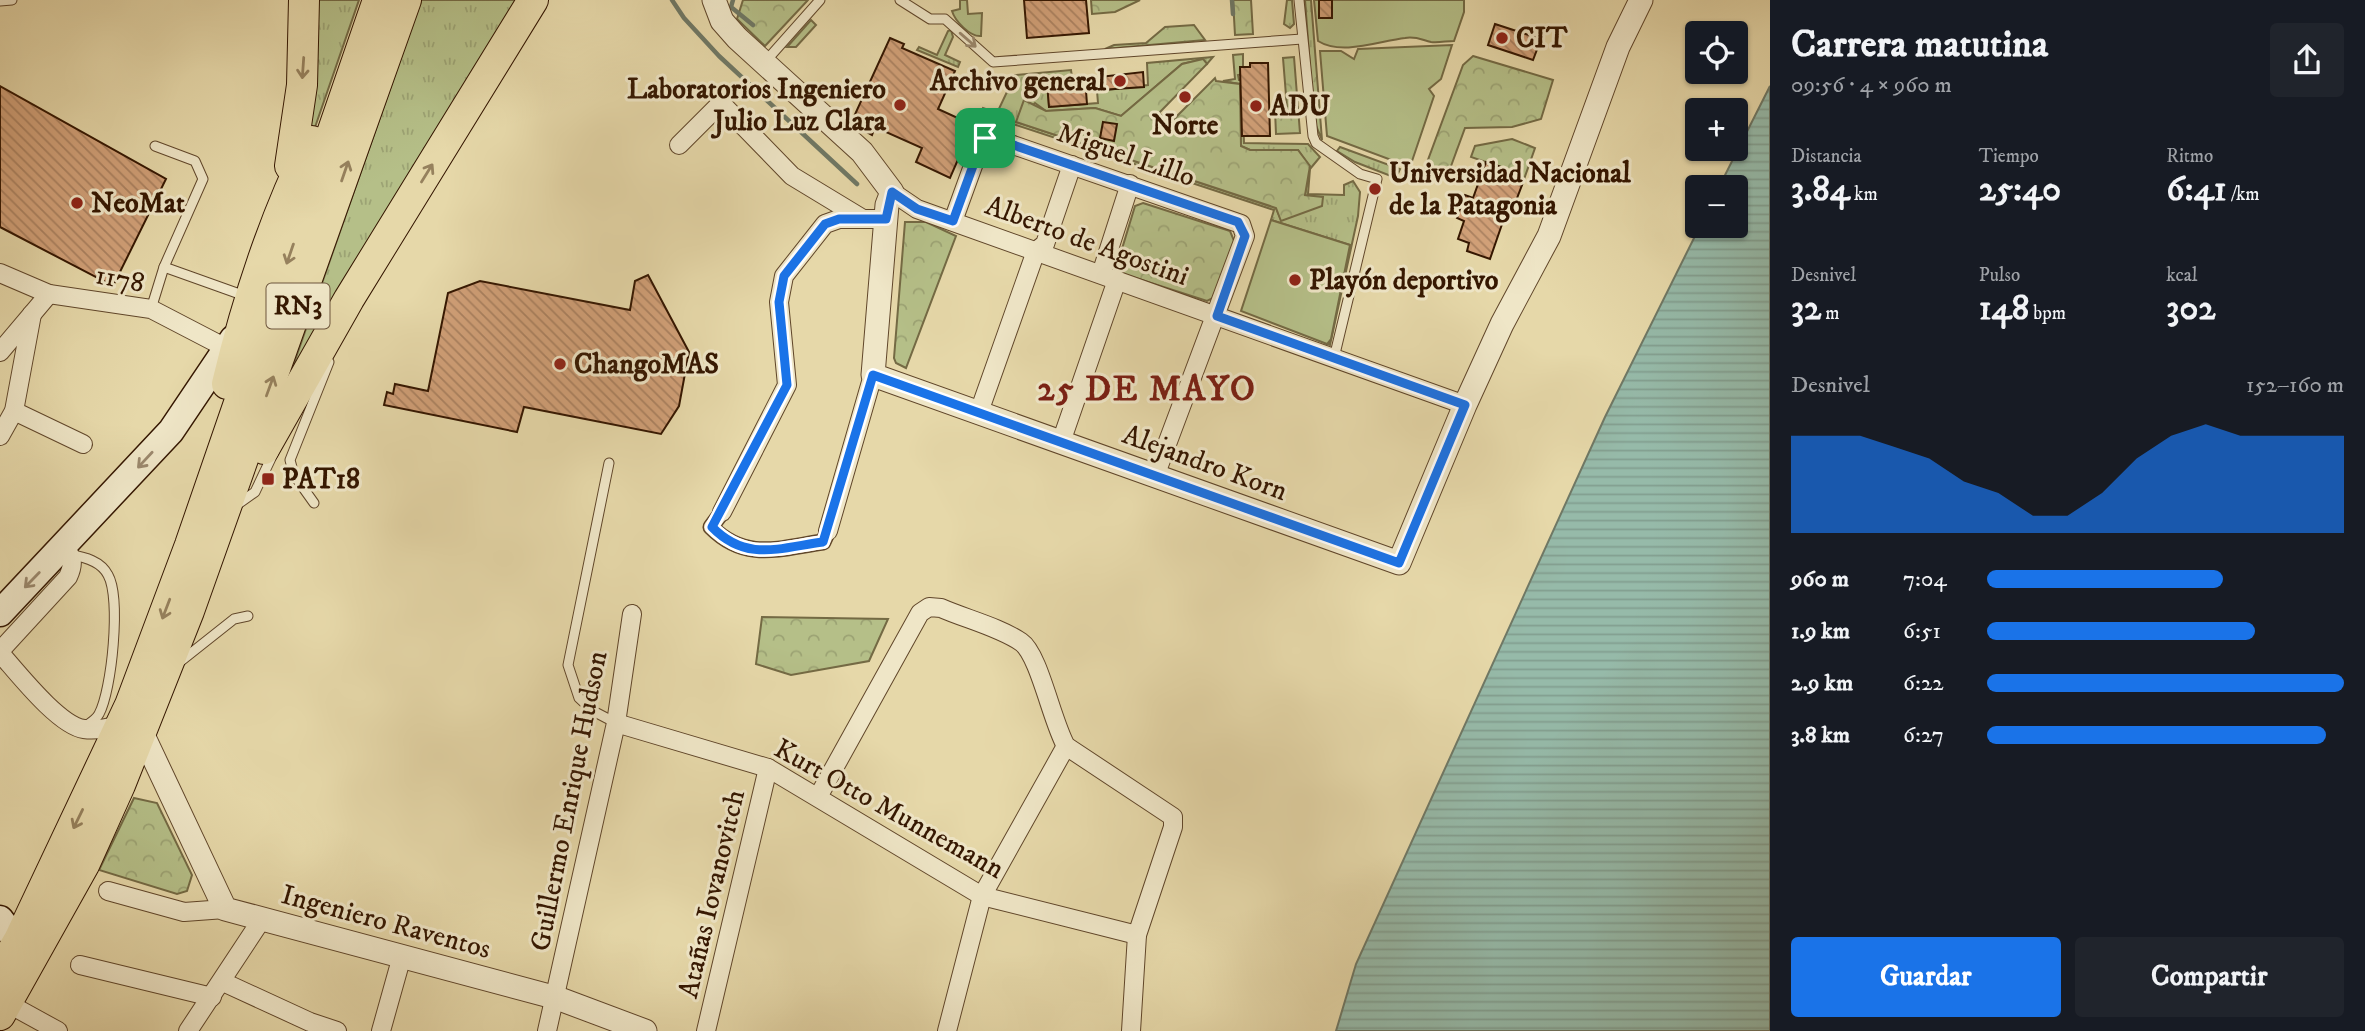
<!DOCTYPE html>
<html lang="es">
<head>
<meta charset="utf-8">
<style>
  :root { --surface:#171b24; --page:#20242c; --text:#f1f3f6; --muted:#9ea1a6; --accent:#1a73e8 }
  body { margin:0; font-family:"IM FELL DW Pica",serif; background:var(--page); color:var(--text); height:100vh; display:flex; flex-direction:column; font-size:26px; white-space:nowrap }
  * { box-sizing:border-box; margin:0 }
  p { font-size:23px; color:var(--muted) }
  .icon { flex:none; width:38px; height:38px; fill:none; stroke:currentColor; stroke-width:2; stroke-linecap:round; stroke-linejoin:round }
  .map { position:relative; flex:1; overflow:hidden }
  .panel { display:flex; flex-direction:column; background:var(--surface); width:595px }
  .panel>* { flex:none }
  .controls { position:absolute; left:1685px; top:21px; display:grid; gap:14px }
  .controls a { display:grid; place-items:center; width:63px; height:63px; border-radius:7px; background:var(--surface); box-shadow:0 2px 5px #0004; font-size:35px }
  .pin { position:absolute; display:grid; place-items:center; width:60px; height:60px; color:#fff; margin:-30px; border-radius:14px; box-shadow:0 4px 10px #0006 }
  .round { display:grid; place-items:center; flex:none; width:74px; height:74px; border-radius:7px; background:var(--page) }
  .overview { display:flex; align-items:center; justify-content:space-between; height:119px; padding:0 21px }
  h1 { font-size:38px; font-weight:700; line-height:52px }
  .figures { display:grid; grid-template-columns:repeat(3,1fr); gap:10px; height:119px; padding:7px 21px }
  .figures div { display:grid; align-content:center }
  .figures b { font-size:35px; font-weight:700 }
  .figures small { font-size:19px; font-weight:400 }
  .figures p { font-size:19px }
  .chart { height:196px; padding:14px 21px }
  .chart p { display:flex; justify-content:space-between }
  .chart svg { width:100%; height:126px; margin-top:7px; fill:var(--accent); opacity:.7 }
  .primary-button { display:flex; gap:14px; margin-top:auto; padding:14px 21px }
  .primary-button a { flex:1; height:80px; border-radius:7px; background:var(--accent); color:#fff; font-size:28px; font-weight:700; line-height:80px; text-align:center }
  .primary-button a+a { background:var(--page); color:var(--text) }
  ul { padding:0 21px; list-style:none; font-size:23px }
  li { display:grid; grid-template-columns:112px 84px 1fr; align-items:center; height:52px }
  li i { height:18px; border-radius:9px; background:var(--accent) }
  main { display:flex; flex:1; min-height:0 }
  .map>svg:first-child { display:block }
</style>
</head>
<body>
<main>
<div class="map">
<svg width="1770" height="1031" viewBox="0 0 1770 1031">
  <defs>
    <pattern id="grass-tufts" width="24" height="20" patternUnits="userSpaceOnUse" patternTransform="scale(1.75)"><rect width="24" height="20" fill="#b5bf88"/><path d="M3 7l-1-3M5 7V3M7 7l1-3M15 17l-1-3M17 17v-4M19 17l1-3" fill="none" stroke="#9ca374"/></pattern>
    <pattern id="park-crowns" width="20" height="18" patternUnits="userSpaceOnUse" patternTransform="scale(1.75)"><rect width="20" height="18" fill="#b5bf88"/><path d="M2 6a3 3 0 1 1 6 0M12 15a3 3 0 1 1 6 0" fill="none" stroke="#9ca374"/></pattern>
    <pattern id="water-rules" width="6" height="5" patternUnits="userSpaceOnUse" patternTransform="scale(1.75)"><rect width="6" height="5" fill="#96baa9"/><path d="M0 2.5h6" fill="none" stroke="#829f90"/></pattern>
    <pattern id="building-back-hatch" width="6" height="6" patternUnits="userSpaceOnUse" patternTransform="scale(1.75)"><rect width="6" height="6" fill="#d1a078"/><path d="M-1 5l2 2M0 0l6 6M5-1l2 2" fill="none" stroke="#aa8160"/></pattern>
  </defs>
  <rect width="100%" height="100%" fill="#e6d8a9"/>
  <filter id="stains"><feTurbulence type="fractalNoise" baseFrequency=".00286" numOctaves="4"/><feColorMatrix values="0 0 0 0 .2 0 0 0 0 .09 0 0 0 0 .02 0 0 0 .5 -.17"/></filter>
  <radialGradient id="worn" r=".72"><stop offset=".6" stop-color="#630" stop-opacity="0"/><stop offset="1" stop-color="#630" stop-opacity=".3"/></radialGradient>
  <g fill="url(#grass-tufts)" stroke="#746a44" stroke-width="2">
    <polygon points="305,0 359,0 304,159"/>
    <polygon points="421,0 524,0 279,406"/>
    <path d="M960 0H967L968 14 982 13 981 36C970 37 955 21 952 11L960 9Z"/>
    <polygon points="1287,0 1292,0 1294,24 1290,28 1284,24"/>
    <polygon points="1305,0 1311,0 1322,140 1314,121"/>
    <polygon points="811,20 816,25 796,47 787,47"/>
    <polygon points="1194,25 1205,40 1105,49 1114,45 1146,43 1165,27"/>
    <polygon points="951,30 953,37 945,55 960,62 958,67 917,50 919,47 937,55 948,31"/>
    <polygon points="1243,54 1243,67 1241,67 1244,74 1238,75 1239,80 1242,80 1244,143 1308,144 1320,157 1310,169 1308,194 1344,195 1344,185 1353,181 1360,192 1358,216 1330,345 1327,344 1331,339 1350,245 1271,220 1274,210 1001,120 977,122 983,108 997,113 1015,75 1071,70 1072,77 1047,79 1049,107 1098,103 1097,91 1148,85 1147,63 1213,57 1207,64 1203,59 1182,64 1121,116 1095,108 1046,111 1035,103 1016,122 1276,208 1281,220 1305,196 1309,166 1298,150 1250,150 1241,146 1240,84 1223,81 1235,79 1233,55"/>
    <polygon points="1340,147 1400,169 1396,178 1355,162 1337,151"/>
  </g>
  <g fill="url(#park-crowns)" stroke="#746a44" stroke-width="2">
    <polygon points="743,0 808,0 765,46 737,19"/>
    <polygon points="1091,0 1140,0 1115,12 1092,14"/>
    <polygon points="1233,0 1251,0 1253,34 1235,35"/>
    <polygon points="1473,56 1553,80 1541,119 1512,127 1465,128 1447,177 1425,168 1463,65"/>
    <polygon points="1294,57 1300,133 1276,134 1275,110 1287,108 1283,58"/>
    <polygon points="1203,59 1207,64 1159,113 1170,123 1215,78 1216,81 1240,84 1241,146 1250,150 1298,150 1310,166 1305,195 1323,197 1322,206 1281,221 1276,208 1016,122 1024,100 1046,111 1095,108 1121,116 1182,64"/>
    <polygon points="1512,139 1535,148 1522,185 1498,176 1500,167 1471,157 1475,146"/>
    <polygon points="1143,203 1230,231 1235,243 1215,297 1207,301 1120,273 1118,262 1135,206"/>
    <polygon points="905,222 926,222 956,236 906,368 896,363 894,358"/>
    <polygon points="762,617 888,619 869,661 791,675 756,664"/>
    <polygon points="134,798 157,803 192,875 187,891 177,894 99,870"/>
  </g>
  <g fill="#b5bf88" stroke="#746a44" stroke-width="2">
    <path d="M1314 0H1464V12L1454 41C1447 41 1438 43 1431 42 1422 40 1416 36 1405 38 1379 41 1342 56 1318 41Z"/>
    <polygon points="1452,45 1441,79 1429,89 1434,96 1410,167 1327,136 1320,51 1341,51 1354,59 1358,49"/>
    <polygon points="1271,220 1350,245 1331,339 1327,344 1241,311"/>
  </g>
  <polygon fill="url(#water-rules)" stroke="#6f7865" stroke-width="2" points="1770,86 1770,1031 1336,1031 1356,964 1605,417 1700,226 1736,226 1736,187 1719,187"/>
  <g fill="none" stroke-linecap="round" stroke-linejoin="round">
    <g stroke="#6f7865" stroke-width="4.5">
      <polyline points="672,0 684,18 719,56 857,184"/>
      <polyline points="733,0 731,7 753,25"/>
      <polyline points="1232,0 1233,14"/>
    </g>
  </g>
  <g fill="url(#building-back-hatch)" stroke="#341600" stroke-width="2">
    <polygon points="1024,0 1086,0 1089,33 1027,38"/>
    <rect x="1319" y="0" width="13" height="18"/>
    <polygon points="1495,24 1541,39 1533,60 1488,45"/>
    <polygon points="890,38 904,44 902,48 955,71 938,109 973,125 950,178 916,162 922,148 875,127 872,135 851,123"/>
    <polygon points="1250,63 1268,63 1270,136 1242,136 1240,67 1250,67"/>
    <polygon points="1143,72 1144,87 1086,91 1087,104 1049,107 1047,83"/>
    <polygon points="0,86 166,179 113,286 0,227"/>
    <polygon points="1103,122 1117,124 1114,141 1100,138"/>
    <polygon points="1486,162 1501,167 1498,176 1522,185 1514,206 1509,204 1490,259 1467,251 1469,243 1458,239 1464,221 1457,218 1465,195 1473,198"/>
    <polygon points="648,275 689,352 679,406 661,434 524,407 517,432 384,405 387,392 393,394 395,384 428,391 448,293 480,281 630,310 635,281"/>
  </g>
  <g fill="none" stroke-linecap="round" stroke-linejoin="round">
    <g stroke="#60462a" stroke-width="11">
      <g id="service">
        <polyline points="900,0 930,19 945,19 993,62 1302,39"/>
        <polyline points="1299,0 1313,136 1316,143 1360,174 1377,179 1334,358"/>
        <polyline points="0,1 12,0"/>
        <polyline points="765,62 820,0"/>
        <polyline points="164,267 248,297"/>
        <polyline points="151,309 164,267 203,179 195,161 155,146"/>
        <polyline points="609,463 568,665 579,698 593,711 616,723"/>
        <polyline points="314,503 294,475 290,460 329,362"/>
        <polyline points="238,504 255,492 274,452"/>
        <path d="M71 555C85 557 101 561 108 575 121 598 112 690 99 714 96 720 88 724 83 728"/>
        <polyline points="181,661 234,619 248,616"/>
      </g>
    </g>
    <g stroke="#60462a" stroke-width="17">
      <path id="pedestrian" d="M722 512 711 527C746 562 780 548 823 542L828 531"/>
    </g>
    <g stroke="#60462a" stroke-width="20">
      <g id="minor">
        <polyline points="679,145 721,103 792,176 863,219"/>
        <polyline points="892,192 917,209 1465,405"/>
        <polyline points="953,221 982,141 990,137 1241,224 1245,236 1155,476"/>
        <polyline points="0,273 49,294 151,309 228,349"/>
        <polyline points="1101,274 1130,184"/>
        <polyline points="0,352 49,294"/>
        <polyline points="14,411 83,444"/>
        <polyline points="979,412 1036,251 1045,244 1072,165"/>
        <polyline points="0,436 14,411 32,314"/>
        <polyline points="1061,442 1117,280"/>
        <polyline points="722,512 787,385 779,302 784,276 825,224 839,219 886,219"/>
        <polyline points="828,531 873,375"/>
        <path d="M0 651 68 577C74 564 73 558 65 547"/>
        <path d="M0 653C17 672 59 726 84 729 97 731 109 728 121 724"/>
        <polyline points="616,723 768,768 982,896 1137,935"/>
        <path d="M818 797 920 613 929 607 941 608C966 619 999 627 1021 642 1039 654 1052 722 1066 746L1173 817V827L1137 935 1131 1031"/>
        <polyline points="108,891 184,912 225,909"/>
        <polyline points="80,965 212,997"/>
        <polyline points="223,982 310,1022 337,1031"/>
        <polyline points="7,1003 58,1031"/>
        <polyline points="188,1031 262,919"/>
        <polyline points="381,1031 402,956"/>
        <polyline points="547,1031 616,723 632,614"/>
        <polyline points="706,1031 768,768"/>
        <polyline points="947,1031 982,896 1066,746"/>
      </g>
    </g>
    <g stroke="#60462a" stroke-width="25">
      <g id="tertiary">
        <polyline points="714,0 722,21 737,38 862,152 892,192 887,205 873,375 1399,563 1465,405 1502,324 1549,236 1618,47 1641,0"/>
        <polyline points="141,731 225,909 557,998 645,1031"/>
      </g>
    </g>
    <g stroke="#341600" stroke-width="29">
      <g id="secondary">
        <polyline points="0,613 171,431 233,339"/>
        <polyline points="0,919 9,931 35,950"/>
      </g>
    </g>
    <g stroke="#341600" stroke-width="32">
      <g id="trunk">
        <polyline points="290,166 302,85 304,0"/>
        <path d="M227 384C247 300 274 218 312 141"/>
        <polyline points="264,449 349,299 533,0"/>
        <polyline points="0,972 19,940 130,705 190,545 378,0"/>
        <polyline points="0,1015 84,865 120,785 189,611 406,0"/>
      </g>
    </g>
    <use href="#service" stroke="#efe6c7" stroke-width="9"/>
    <use href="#pedestrian" stroke="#efe6c7" stroke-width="14"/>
    <use href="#minor" stroke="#efe6c7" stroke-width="18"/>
    <use href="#tertiary" stroke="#efe6c7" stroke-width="23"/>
    <use href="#secondary" stroke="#efe6c7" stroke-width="26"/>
    <use href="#trunk" stroke="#e6d8a9" stroke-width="30"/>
  </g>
  <defs><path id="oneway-shaft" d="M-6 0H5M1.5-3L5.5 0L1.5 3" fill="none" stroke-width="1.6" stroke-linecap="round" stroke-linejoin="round" transform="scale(1.75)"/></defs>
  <g stroke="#9b886d">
    <use href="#oneway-shaft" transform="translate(968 40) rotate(41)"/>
    <use href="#oneway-shaft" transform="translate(145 460) rotate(133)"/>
    <use href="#oneway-shaft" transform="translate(32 580) rotate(134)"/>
  </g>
  <g stroke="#96815d">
    <use href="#oneway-shaft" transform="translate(303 68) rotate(94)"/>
    <use href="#oneway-shaft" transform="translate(345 171) rotate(-71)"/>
    <use href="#oneway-shaft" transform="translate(427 173) rotate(-58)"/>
    <use href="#oneway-shaft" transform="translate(290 254) rotate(109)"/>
    <use href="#oneway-shaft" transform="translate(270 386) rotate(-70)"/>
    <use href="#oneway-shaft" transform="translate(166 609) rotate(111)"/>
    <use href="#oneway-shaft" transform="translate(78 819) rotate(116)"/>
  </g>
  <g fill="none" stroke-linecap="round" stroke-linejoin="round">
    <g stroke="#fff" stroke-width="14">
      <path id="route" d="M990 137 1238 222 1245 236 1217 316 1465 405 1399 563 873 375 823 542C779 548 746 562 712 527L787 385 779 302 784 276 825 224 839 219H886L892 192 917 209 953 221 982 141Z"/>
    </g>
    <use href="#route" stroke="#1a73e8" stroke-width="9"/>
  </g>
  <g fill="#8f2418" stroke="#efe6c7" stroke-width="2.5">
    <circle cx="1502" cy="38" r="7"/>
    <circle cx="1120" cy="81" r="7"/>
    <circle cx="1185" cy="97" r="7"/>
    <circle cx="900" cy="105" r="7"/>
    <circle cx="1256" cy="106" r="7"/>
    <circle cx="1375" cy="189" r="7"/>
    <circle cx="77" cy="203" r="7"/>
    <circle cx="1295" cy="280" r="7"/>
    <circle cx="560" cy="364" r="7"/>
    <rect x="261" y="472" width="14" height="14" rx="3.5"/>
  </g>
  <g text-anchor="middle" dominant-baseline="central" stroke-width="6" stroke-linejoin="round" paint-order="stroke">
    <rect fill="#efe6c7" stroke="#6c543c" stroke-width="2" x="266.5" y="283.5" width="63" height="45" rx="5"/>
    <g font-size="26" font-weight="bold" fill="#341600">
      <text x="298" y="306">RN3</text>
    </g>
    <g font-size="28" font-weight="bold" fill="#341600" stroke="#efe6c7" text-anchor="start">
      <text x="1516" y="38">CIT</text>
      <text x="1106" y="81" text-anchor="end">Archivo general</text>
      <text x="886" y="89" text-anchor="end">Laboratorios Ingeniero<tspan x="886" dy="32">Julio Luz Clara</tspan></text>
      <text x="1270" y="106">ADU</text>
      <text x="1185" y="125" text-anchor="middle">Norte</text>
      <text x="1389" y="173">Universidad Nacional<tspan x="1389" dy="32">de la Patagonia</tspan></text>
      <text x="91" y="203">NeoMat</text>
      <text x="1309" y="280">Playón deportivo</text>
      <text x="574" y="364">ChangoMAS</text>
      <text x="282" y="479">PAT18</text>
    </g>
    <g font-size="28" fill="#341600" stroke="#efe6c7">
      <text transform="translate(1126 155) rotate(19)">Miguel Lillo</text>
      <text transform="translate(1087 241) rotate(20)">Alberto de Agostini</text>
      <text transform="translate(120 279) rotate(10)">1178</text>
      <text transform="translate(1205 463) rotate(20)">Alejandro Korn</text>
      <text transform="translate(569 801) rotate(-79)">Guillermo Enrique Hudson</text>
      <text transform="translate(889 809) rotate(29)">Kurt Otto Munnemann</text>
      <text transform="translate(712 894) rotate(-77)">Atañas Iovanovitch</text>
      <text transform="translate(386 922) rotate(15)">Ingeniero Raventos</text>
    </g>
    <g font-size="35" font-weight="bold" letter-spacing="2" fill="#7a1f14" stroke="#efe6c7">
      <text x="1147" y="390">25 DE MAYO</text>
    </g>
  </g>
  <rect width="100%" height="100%" filter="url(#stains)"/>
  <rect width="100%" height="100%" fill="url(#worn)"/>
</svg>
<div class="controls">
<a><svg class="icon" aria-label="locate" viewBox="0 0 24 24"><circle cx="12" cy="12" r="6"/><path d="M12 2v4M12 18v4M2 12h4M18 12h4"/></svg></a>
<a>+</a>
<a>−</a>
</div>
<div class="pin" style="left:985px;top:138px;background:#1e9e55"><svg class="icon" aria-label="arrive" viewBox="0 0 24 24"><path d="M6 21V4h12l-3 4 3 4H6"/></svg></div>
</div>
<section class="panel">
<div class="overview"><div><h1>Carrera matutina</h1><p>09:56 · 4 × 960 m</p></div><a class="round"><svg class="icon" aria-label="share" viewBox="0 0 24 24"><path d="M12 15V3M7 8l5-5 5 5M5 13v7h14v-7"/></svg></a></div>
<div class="figures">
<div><p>Distancia</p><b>3.84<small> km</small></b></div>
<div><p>Tiempo</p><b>25:40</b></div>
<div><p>Ritmo</p><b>6:41<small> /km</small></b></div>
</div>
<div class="figures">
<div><p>Desnivel</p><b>32<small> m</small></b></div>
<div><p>Pulso</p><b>148<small> bpm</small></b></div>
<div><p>kcal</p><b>302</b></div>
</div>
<div class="chart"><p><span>Desnivel</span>152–160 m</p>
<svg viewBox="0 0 160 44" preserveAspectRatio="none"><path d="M0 44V10L10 10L20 10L30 14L40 18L50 26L60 30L70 38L80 38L90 30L100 18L110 10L120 6L130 10L140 10L150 10L160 10V44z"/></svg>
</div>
<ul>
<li><b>960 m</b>7:04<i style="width:66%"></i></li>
<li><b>1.9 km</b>6:51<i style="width:75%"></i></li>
<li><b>2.9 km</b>6:22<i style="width:100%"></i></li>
<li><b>3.8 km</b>6:27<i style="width:95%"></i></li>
</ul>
<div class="primary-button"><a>Guardar</a><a>Compartir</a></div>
</section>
</main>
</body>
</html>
